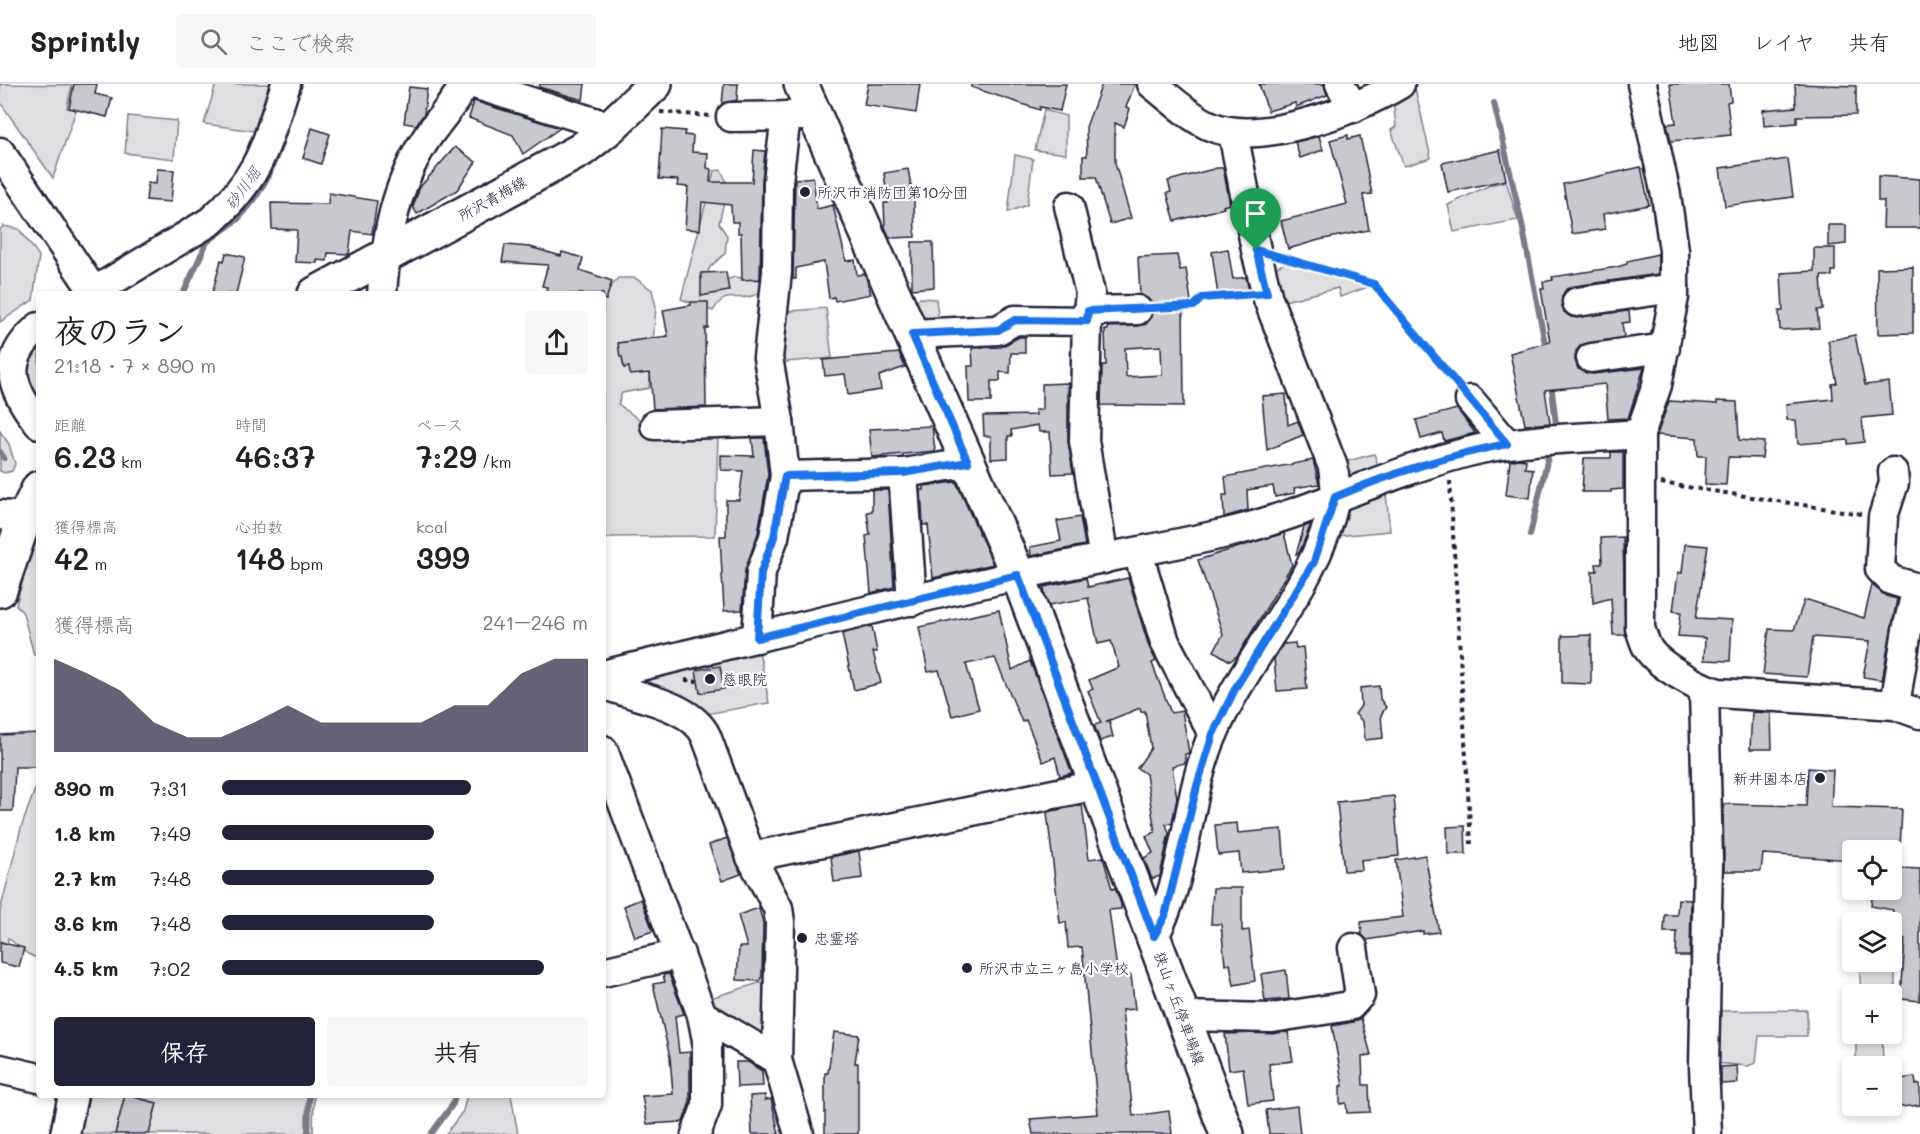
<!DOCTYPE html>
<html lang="ja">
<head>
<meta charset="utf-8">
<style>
  :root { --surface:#fff; --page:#f6f6f6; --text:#222; --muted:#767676; --line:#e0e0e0; --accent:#22223b }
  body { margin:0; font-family:Mali,"Klee One",sans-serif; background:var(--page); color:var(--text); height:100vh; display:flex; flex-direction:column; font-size:22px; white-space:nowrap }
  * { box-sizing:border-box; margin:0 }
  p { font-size:20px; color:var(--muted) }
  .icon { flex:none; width:33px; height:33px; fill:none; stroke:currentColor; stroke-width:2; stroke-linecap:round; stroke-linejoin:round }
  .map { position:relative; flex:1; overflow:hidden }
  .drawer { position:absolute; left:36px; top:207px; width:570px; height:807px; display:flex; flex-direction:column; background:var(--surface); border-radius:6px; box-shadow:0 3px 9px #0003 }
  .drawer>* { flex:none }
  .buttons { position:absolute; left:1842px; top:756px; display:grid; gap:12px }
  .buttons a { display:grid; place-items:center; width:60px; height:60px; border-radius:6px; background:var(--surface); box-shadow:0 3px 9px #0003; font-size:30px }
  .pin { position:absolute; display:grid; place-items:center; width:51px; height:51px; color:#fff; margin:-62px -26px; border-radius:50% 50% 50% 0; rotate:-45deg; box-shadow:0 0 6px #0007 }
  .pin .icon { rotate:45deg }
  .round { display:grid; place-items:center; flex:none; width:63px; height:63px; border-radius:6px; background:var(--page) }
  .overview { display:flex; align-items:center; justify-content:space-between; height:102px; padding:0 18px }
  h1 { font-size:33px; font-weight:600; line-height:45px }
  .figures { display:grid; grid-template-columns:repeat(3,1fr); gap:9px; height:102px; padding:6px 18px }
  .figures div { display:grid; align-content:center }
  .figures b { font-size:30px; font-weight:600 }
  .figures small { font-size:16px; font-weight:400 }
  .figures p { font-size:16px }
  .chart { height:168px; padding:12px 18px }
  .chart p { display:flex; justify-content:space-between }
  .chart svg { width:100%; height:108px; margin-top:6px; fill:var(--accent); opacity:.7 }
  .button { display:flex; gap:12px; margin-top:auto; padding:12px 18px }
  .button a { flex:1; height:69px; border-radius:6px; background:var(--accent); color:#fff; font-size:24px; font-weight:600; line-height:69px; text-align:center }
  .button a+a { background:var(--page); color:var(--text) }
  ul { padding:0 18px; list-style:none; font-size:20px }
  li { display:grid; grid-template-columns:96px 72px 1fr; align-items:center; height:45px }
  li i { height:15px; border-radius:8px; background:var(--accent) }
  header { display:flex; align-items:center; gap:36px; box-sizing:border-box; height:84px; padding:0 30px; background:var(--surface); border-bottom:2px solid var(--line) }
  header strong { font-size:28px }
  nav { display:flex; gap:33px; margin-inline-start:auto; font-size:21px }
  .search { width:420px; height:54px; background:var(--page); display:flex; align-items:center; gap:15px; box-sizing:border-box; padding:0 21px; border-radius:6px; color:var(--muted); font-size:22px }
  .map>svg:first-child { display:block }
</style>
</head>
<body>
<header>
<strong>Sprintly</strong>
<div class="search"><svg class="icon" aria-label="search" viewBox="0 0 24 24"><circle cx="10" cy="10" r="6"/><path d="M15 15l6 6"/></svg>ここで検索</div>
<nav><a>地図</a><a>レイヤ</a><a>共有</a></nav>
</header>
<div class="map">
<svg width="1920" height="1050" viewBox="0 0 1920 1050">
  <rect width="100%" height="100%" fill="#fff"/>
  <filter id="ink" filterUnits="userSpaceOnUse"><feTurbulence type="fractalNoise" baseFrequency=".0167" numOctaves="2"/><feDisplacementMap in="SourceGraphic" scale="12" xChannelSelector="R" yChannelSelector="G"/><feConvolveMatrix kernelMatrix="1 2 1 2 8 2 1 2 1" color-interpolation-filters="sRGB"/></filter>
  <g filter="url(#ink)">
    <g fill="#dfdfe2" stroke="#80808e" stroke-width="1.5">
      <polygon points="0,0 72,1 67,24 76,26 53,94 0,18"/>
      <polygon points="216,0 269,0 254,47 204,40"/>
      <polygon points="1415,4 1431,74 1404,82 1391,46 1396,43 1393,17"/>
      <polygon points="1044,26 1066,32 1066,70 1035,66"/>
      <polygon points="128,32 177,37 174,75 125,69"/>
      <polygon points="1015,71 1033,75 1027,121 1008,128"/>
      <path d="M721 86 728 101 719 139 727 152 725 170 710 183 705 194 718 200 734 193 767 197 766 205C762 207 757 211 752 212 734 217 725 206 713 227L681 215 714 87Z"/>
      <polygon points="1506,97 1518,136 1454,148 1448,121 1490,101"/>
      <polygon points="3,142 19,145 39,172 33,216 0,238 0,146"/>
      <polygon points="1287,178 1373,201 1340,213 1338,204 1276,219 1269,187"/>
      <polygon points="618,194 635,194 652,206 656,223 649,304 622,309 618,320 641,337 705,332 718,351 715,452 612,453 603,456 603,210 596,210 609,205"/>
      <polygon points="920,214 936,215 940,247 929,247 912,218"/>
      <polygon points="826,224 832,274 775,279 780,228"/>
      <path d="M39 258V321C29 297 22 281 39 258Z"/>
      <polygon points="0,347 9,360 15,380 12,387 4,389 0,387"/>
      <polygon points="1374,370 1381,389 1344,402 1337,380"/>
      <polygon points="1385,400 1390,447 1337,452 1339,420"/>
      <polygon points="39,438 39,570 34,571 23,529 16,521"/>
      <polygon points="758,561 769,619 700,631 614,601"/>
      <polygon points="39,694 39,875 28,870 8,854 8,860 0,857 0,827 21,744"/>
      <polygon points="1892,860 1903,861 1901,883 1895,883 1895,938 1892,945 1892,910 1861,910 1859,878 1892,878"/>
      <polygon points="772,895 772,959 701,917"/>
      <polygon points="1807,926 1807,952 1759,952 1756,979 1748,982 1715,979 1713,927"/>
      <polygon points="1856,950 1882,950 1883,982 1856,982"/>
      <polygon points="77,1011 125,1011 115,1050 68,1050"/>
      <polygon points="130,1011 314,1011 313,1050 149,1050 157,1019"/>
      <polygon points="467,1011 511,1011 518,1050 446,1050 463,1027"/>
    </g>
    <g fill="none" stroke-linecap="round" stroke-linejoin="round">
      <g stroke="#7a7a88" stroke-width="6">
        <polyline points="1494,19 1522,140 1546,265"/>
        <polyline points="183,210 207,158 238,135 255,115 269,91 282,58"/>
        <polyline points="1551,299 1556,340 1554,348"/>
        <polyline points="0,368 4,374"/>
        <polyline points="1530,451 1550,364"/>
        <polyline points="308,1050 309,1011"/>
        <polyline points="431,1050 453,1020 455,1011"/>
      </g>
    </g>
    <g fill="#c8c8cf" stroke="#22223b" stroke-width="1.5" fill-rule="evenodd">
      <polygon points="74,0 97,0 95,10 112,14 107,33 69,24"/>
      <polygon points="540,0 585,0 583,16 539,3"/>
      <polygon points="724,0 738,0 737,16 722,20"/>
      <polygon points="868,0 920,0 916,29 864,21"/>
      <polygon points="971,0 1066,0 1060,27 1040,23 1040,26 971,3"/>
      <polygon points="1102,0 1135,0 1126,23 1130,25 1124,43 1115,39 1115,79 1131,134 1110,140 1096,93 1083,93 1083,72 1087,72 1086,43"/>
      <polygon points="1259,0 1324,0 1327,11 1296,23 1295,19 1268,27"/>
      <polygon points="1670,0 1729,0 1731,17 1727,18 1731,51 1671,57 1667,40 1676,39"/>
      <polygon points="1795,0 1856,2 1856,31 1797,32 1797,39 1764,42 1763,26 1796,23"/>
      <polygon points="409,3 427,5 424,30 416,41 404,39"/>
      <polygon points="474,17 560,44 523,70 513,51 469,34"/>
      <polygon points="312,44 330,50 321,80 303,74"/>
      <polygon points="662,45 685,47 684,51 693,52 692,68 708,69 707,84 711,85 710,98 752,98 754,66 765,67 762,97 760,195 742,196 741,149 738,149 738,138 732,138 731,121 702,118 700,146 685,145 688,103 677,102 678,96 659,95"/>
      <polygon points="1348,51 1348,55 1360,52 1372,110 1363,111 1369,146 1319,156 1288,165 1281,137 1347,120 1330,56"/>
      <polygon points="1319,52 1323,66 1300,74 1295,58"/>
      <polygon points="455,63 476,78 457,106 417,130 413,123 420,103"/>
      <polygon points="1500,66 1506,96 1448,108 1442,79"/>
      <polygon points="1788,75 1793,113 1725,122 1720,84"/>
      <polygon points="1641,83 1649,121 1603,130 1605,145 1572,150 1563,100"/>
      <polygon points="1217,84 1223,84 1230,120 1223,122 1224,124 1175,137 1167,109 1171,108 1168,97"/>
      <polygon points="157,85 174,86 171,118 146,116 148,99 156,100"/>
      <polygon points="908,85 914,118 915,153 890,154 885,143 884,119 888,119 884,89"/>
      <polygon points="1878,92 1920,95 1920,144 1883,144 1884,117 1878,117"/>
      <polygon points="813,93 817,125 833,121 846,177 855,176 857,191 865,190 871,210 835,217 834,213 829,214 824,178 796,184 796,195 793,195 795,95"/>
      <polygon points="329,109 377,117 372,150 352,147 349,170 328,169 327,177 317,176 317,179 295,178 297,146 272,145 271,119 328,120"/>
      <polygon points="1828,141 1846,141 1846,160 1828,162"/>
      <polygon points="912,158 933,158 934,203 912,205"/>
      <polygon points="505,161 530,163 561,172 562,168 583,174 580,186 612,197 606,216 603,215 603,210 545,210 547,203 542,202 548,181 502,178"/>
      <polygon points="1814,164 1835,164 1835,187 1832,187 1832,192 1821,192 1823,225 1817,226 1819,244 1780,246 1779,227 1783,227 1781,189 1814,187"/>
      <polygon points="1228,165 1233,195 1246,193 1249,207 1218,212 1212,168"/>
      <polygon points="226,169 245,173 236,210 212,210 221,176 224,177"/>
      <polygon points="1658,170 1658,190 1575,202 1566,205 1562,212 1564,228 1571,233 1629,227 1630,238 1622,239 1624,253 1581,261 1576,267 1575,276 1578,285 1593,290 1644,284 1628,334 1608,335 1605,300 1545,306 1550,339 1525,341 1510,269 1550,258 1541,205 1544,205 1543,198 1553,196 1552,193 1617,183 1627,180 1627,177"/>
      <path d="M1177 171 1180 186 1186 185 1191 217 1183 219 1184 322 1101 321 1102 281H1106L1105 246H1108V243L1138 242 1146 240 1152 233 1151 218 1140 210 1138 173ZM1161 262 1162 291 1126 293 1125 264Z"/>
      <polygon points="1913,183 1913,249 1878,250 1877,184"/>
      <polygon points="726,188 729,207 701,212 701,189"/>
      <polygon points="691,218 708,218 708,244 705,244 706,323 653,325 650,289 630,291 629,283 624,284 622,273 620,273 618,259 668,252 663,226 691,221"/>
      <polygon points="1855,251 1865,301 1889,298 1892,331 1862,334 1864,358 1848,360 1848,356 1798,360 1796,336 1787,336 1786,320 1833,315 1832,300 1837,299 1828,257"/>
      <polygon points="1019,253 1025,253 1025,269 1011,269 1010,289 1000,288 1000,297 991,297 991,318 969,318 968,282 973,282 972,264 1001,263"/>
      <polygon points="899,269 905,283 879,292 881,306 848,311 845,290 825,292 823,276"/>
      <polygon points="1068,299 1068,357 1073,389 1052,390 1050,348 1039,348 1038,341 1011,346 1012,352 1008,352 1008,374 991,375 991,352 984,352 983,332 1036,331 1035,326 1042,326 1042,300"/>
      <polygon points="1286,310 1288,341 1298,337 1303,351 1267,366 1262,312"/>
      <polygon points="1669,317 1717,320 1717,317 1737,318 1739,356 1764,358 1762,374 1728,373 1726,401 1705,400 1706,372 1698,372 1697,354 1657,351"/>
      <polygon points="1457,325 1475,349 1444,357 1442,349 1421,355 1416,336"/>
      <polygon points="932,342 935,367 872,373 869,345"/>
      <polygon points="752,354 764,354 768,391 758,449 745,487 742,526 724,527 720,452 726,452 726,416 739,416 743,387 721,386 721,371 754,372"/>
      <polygon points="1611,368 1623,368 1623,405 1611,406 1611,408 1582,408 1584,374 1611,374"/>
      <polygon points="1518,375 1526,376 1525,384 1533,385 1530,414 1506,411 1510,377"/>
      <polygon points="1313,376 1319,400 1294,404 1295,409 1275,413 1273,402 1247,406 1248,426 1224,433 1223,411 1227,411 1225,393"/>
      <polygon points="956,398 993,480 933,494 928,441 923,441 921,406 924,406 924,402"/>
      <polygon points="872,406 888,406 894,503 871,509 866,452 870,451 867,428 872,427"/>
      <polygon points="1080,433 1085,461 1031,472 1030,463 1061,457 1057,437"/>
      <polygon points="1311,440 1299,469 1296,470 1304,443"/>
      <polygon points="1284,449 1292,481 1238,571 1230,577 1214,567 1223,550 1198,476"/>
      <polygon points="1623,453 1625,551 1613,551 1611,514 1593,519 1592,487 1597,487 1596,480 1602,480 1601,454"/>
      <polygon points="1685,460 1708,462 1696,534 1732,536 1730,577 1704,576 1705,554 1678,552 1681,528 1673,527 1678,488 1682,489"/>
      <polygon points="1086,494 1088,503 1128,494 1149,563 1156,577 1152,579 1171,629 1182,627 1189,669 1185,670 1185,679 1172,682 1177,714 1172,739 1166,740 1169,749 1160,792 1152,795 1144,774 1153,769 1146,752 1155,748 1146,690 1137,684 1151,664 1145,627 1141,628 1140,624 1105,638 1109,636 1113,653 1100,657 1094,641 1101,639 1088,607 1093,605 1089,596 1119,583 1111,557 1098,560 1088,514 1049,521 1045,511 1044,503"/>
      <polygon points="1872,501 1886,512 1897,515 1882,596 1863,593 1870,557 1813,553 1807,593 1763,590 1769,545 1794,546 1804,517 1808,516 1864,534"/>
      <polygon points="999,526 1012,586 1030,577 1072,689 1060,692 1055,673 1043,678 1026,636 1022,638 995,574 966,580 979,625 952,632 939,586 928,588 919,543"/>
      <polygon points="872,542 877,568 873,568 881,599 854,606 842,550"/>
      <polygon points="1591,551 1591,600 1562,599 1562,552"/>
      <polygon points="1295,559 1296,564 1303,563 1307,605 1277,607 1274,575 1283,560"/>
      <polygon points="720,582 724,605 700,609 696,586"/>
      <polygon points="1379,602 1380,615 1386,623 1381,631 1383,654 1365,656 1363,638 1355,630 1361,622 1360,604"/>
      <polygon points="1752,628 1771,629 1772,665 1750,665"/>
      <polygon points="39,649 39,683 15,683 13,727 0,727 0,651"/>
      <polygon points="1808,684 1833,686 1831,723 1902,725 1900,766 1852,766 1852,776 1763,770 1761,787 1724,787 1723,720 1806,722"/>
      <polygon points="1394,712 1399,772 1361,776 1362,786 1344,787 1337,718"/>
      <polygon points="1082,721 1089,775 1103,773 1112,805 1115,804 1121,820 1121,825 1109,826 1118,893 1131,891 1135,925 1122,926 1133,1032 1169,1027 1172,1050 1033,1050 1030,1035 1098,1030 1082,863 1068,864 1066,838 1060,839 1047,728"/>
      <polygon points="1237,739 1238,749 1282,745 1285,785 1241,789 1239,769 1218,771 1215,741"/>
      <polygon points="1465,742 1466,770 1448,770 1447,743"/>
      <polygon points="727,754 741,790 722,797 709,761"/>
      <polygon points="859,767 862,794 834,798 831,773"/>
      <polygon points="1425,771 1439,848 1423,850 1423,847 1367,856 1362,851 1361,838 1403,833 1396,776"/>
      <polygon points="1897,784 1920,785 1920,917 1901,915 1905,855 1892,853 1893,826 1871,822 1873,807 1895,811"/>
      <polygon points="1213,804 1242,804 1242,847 1249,846 1255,897 1234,901 1230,880 1225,881 1221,840 1211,840"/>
      <polygon points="641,815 653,847 635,853 624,822"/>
      <polygon points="1678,815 1691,816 1690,872 1676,872 1677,848 1664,848 1665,831 1677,831"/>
      <polygon points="759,824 763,839 762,891 760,897 737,896 739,863 747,863 738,831"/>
      <polygon points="0,858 24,864 19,883 0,879"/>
      <polygon points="1286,886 1289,915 1265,917 1261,890"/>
      <polygon points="669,890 684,930 675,932 679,969 690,968 690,1018 683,1038 647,1040 642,1012 673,1010 670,973 653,900 665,898 663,891"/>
      <polygon points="1361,934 1371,971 1362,973 1363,1001 1369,1001 1370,1028 1347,1029 1346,1019 1340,1020 1340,1002 1343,1002 1332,942 1353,938"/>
      <polygon points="834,948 859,951 855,979 858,979 858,1050 825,1050 825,989 828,989"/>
      <polygon points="1288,948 1293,977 1269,980 1273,1017 1248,1020 1243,984 1229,986 1225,950"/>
      <polygon points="736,978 748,978 762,987 763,1002 737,1003"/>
      <polygon points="1737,982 1738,999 1721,1000 1721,983"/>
      <polygon points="1915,993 1916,1001 1920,1000 1920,1021 1892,1024 1892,996"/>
      <polygon points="125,1011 157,1019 149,1050 115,1050"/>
      <polygon points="765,1011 765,1016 771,1015 779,1050 752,1050 750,1012"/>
      <polygon points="1297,1022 1300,1050 1269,1050 1266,1026"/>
    </g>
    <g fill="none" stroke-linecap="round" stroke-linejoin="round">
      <g stroke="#22223b" stroke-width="33">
        <g id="minor">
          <polyline points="474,0 610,43"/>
          <path d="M1152 0C1170 14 1187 31 1208 41 1257 64 1355 27 1400 0"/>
          <polyline points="1340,0 1353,24"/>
          <path d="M1642 0 1666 111 1674 166V213L1657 301 1640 350V544C1642 550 1644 557 1647 563 1657 581 1699 604 1719 609L1895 621 1920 630"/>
          <polyline points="731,33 805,32"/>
          <polyline points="0,68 94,208"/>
          <polyline points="1069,122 1090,209 1087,237"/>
          <path d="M90 210 211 137C261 92 266 60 286 0"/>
          <path d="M382 210C386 152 396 97 430 49 442 32 455 18 465 0"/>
          <polyline points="1577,218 1674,204"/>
          <polyline points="1088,227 1137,226"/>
          <path d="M39 243C0 276 10 304 39 340"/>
          <polyline points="912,250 998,246 1015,236 1087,237 1084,357 1104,475"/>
          <polyline points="1591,274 1665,264"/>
          <polyline points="1470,316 1507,360"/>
          <polyline points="779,337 768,274 777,188 778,97 786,32"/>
          <polyline points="655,341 779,337 785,392"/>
          <polyline points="1893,388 1894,399 1883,433 1880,485 1891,496 1917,504 1907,546 1895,621"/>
          <polyline points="903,389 912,517"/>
          <polyline points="0,431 25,433"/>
          <polyline points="1138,469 1165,558 1213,650"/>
          <polyline points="757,554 761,488 774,453 785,392 903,389 968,379"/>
          <path d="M603 591C740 558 877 523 1015 492 1087 476 1159 465 1231 448 1316 427 1394 385 1480 365 1532 354 1587 354 1640 350"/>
          <path d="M603 600C634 613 691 620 706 652L751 773 778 824 780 838 777 976 799 1050"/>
          <polyline points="1704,606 1708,777 1704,983 1707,1050"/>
          <polyline points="603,666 702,931 707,956 707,1021 696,1050"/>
          <polyline points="751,773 1097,701"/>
          <path d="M1154 852C1188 790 1185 713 1214 648 1249 568 1316 503 1335 415 1337 405 1334 393 1333 383L1268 215 1256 166 1233 49"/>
          <polyline points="603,888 680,870"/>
          <polyline points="702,931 777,976"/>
          <polyline points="1184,932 1272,934 1350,922 1360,911 1353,864"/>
          <polyline points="0,985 39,994"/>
          <polyline points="65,1050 73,1011"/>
        </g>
      </g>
      <g stroke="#22223b" stroke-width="38">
        <g id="major">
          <polyline points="801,0 1018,491 1227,1050"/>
          <polyline points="315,210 581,66 610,43 655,0"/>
          <polyline points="0,506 25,433 39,404"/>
        </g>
      </g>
      <g stroke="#22223b" stroke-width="4" stroke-dasharray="4.5 4.5" stroke-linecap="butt">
        <polyline points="660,28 710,32"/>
        <polyline points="1281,173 1374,200 1456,300"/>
        <polyline points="1159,225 1194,222 1202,214 1243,211"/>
        <polyline points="1450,397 1471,760"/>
        <polyline points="1661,399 1861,430"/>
        <polyline points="685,596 697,597"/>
      </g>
      <use href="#minor" stroke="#fff" stroke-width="28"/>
      <use href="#major" stroke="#fff" stroke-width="33"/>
    </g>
  </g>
  <g fill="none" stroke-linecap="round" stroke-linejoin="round" filter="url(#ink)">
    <g stroke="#fff" stroke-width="12">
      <path id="route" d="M1256 166 1374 200 1507 360C1449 371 1390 390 1335 413L1314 478 1236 603 1213 650 1197 702 1165 832 1154 852 1018 491 757 554 761 488 774 453 785 392 903 389 968 378 912 250 998 246 1015 236 1087 237 1088 227 1194 222 1202 214 1267 209Z"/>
    </g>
    <use href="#route" stroke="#1a73e8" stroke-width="8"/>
  </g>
  <g fill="#22223b" stroke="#fff" stroke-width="2">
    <circle cx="805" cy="108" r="6"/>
    <circle cx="710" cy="595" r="6"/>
    <circle cx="1820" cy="694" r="6"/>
    <circle cx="802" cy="854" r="6"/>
    <circle cx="967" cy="884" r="6"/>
  </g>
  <g text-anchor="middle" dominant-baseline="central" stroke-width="4.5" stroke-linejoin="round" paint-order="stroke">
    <g font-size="15" fill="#22223b" stroke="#fff" text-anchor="start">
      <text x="817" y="108">所沢市消防団第10分団</text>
      <text x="722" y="595">慈眼院</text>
      <text x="1808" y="694" text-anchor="end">新井園本店</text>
      <text x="814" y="854">忠霊塔</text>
      <text x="979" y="884">所沢市立三ヶ島小学校</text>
    </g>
    <g font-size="15" fill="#22223b" stroke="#fff">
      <text transform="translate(492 114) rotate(-29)">所沢青梅線</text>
      <text transform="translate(1180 924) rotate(70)">狭山ヶ丘停車場線</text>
    </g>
    <g font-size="16" font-style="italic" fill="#5c5c6f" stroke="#fff">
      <text transform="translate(242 104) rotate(-54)">砂川堀</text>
    </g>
  </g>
</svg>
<div class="buttons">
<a><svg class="icon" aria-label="locate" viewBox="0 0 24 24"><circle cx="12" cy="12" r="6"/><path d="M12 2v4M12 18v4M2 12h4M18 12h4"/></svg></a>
<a><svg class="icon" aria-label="layers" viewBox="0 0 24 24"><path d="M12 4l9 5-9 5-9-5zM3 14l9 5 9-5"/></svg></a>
<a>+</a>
<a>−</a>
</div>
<div class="pin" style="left:1256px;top:166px;background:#1e9e55"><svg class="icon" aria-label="arrive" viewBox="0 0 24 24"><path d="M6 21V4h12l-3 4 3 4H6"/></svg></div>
<section class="drawer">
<div class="overview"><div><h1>夜のラン</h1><p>21:18 · 7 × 890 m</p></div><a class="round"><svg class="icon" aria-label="share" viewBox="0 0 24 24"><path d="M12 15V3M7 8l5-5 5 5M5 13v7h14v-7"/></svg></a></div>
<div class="figures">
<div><p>距離</p><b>6.23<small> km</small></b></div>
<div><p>時間</p><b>46:37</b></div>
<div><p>ペース</p><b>7:29<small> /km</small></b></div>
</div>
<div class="figures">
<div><p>獲得標高</p><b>42<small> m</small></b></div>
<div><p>心拍数</p><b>148<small> bpm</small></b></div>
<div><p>kcal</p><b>399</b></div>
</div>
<div class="chart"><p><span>獲得標高</span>241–246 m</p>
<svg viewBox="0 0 160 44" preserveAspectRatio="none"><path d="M0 44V6L10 12L20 19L30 32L40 38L50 38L60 32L70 25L80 32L90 32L100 32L110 32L120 25L130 25L140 12L150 6L160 6V44z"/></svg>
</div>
<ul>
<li><b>890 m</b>7:31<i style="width:68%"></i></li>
<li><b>1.8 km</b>7:49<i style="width:58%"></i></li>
<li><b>2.7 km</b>7:48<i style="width:58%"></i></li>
<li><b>3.6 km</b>7:48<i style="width:58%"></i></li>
<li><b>4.5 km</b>7:02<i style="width:88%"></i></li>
</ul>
<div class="button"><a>保存</a><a>共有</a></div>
</section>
</div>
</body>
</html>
